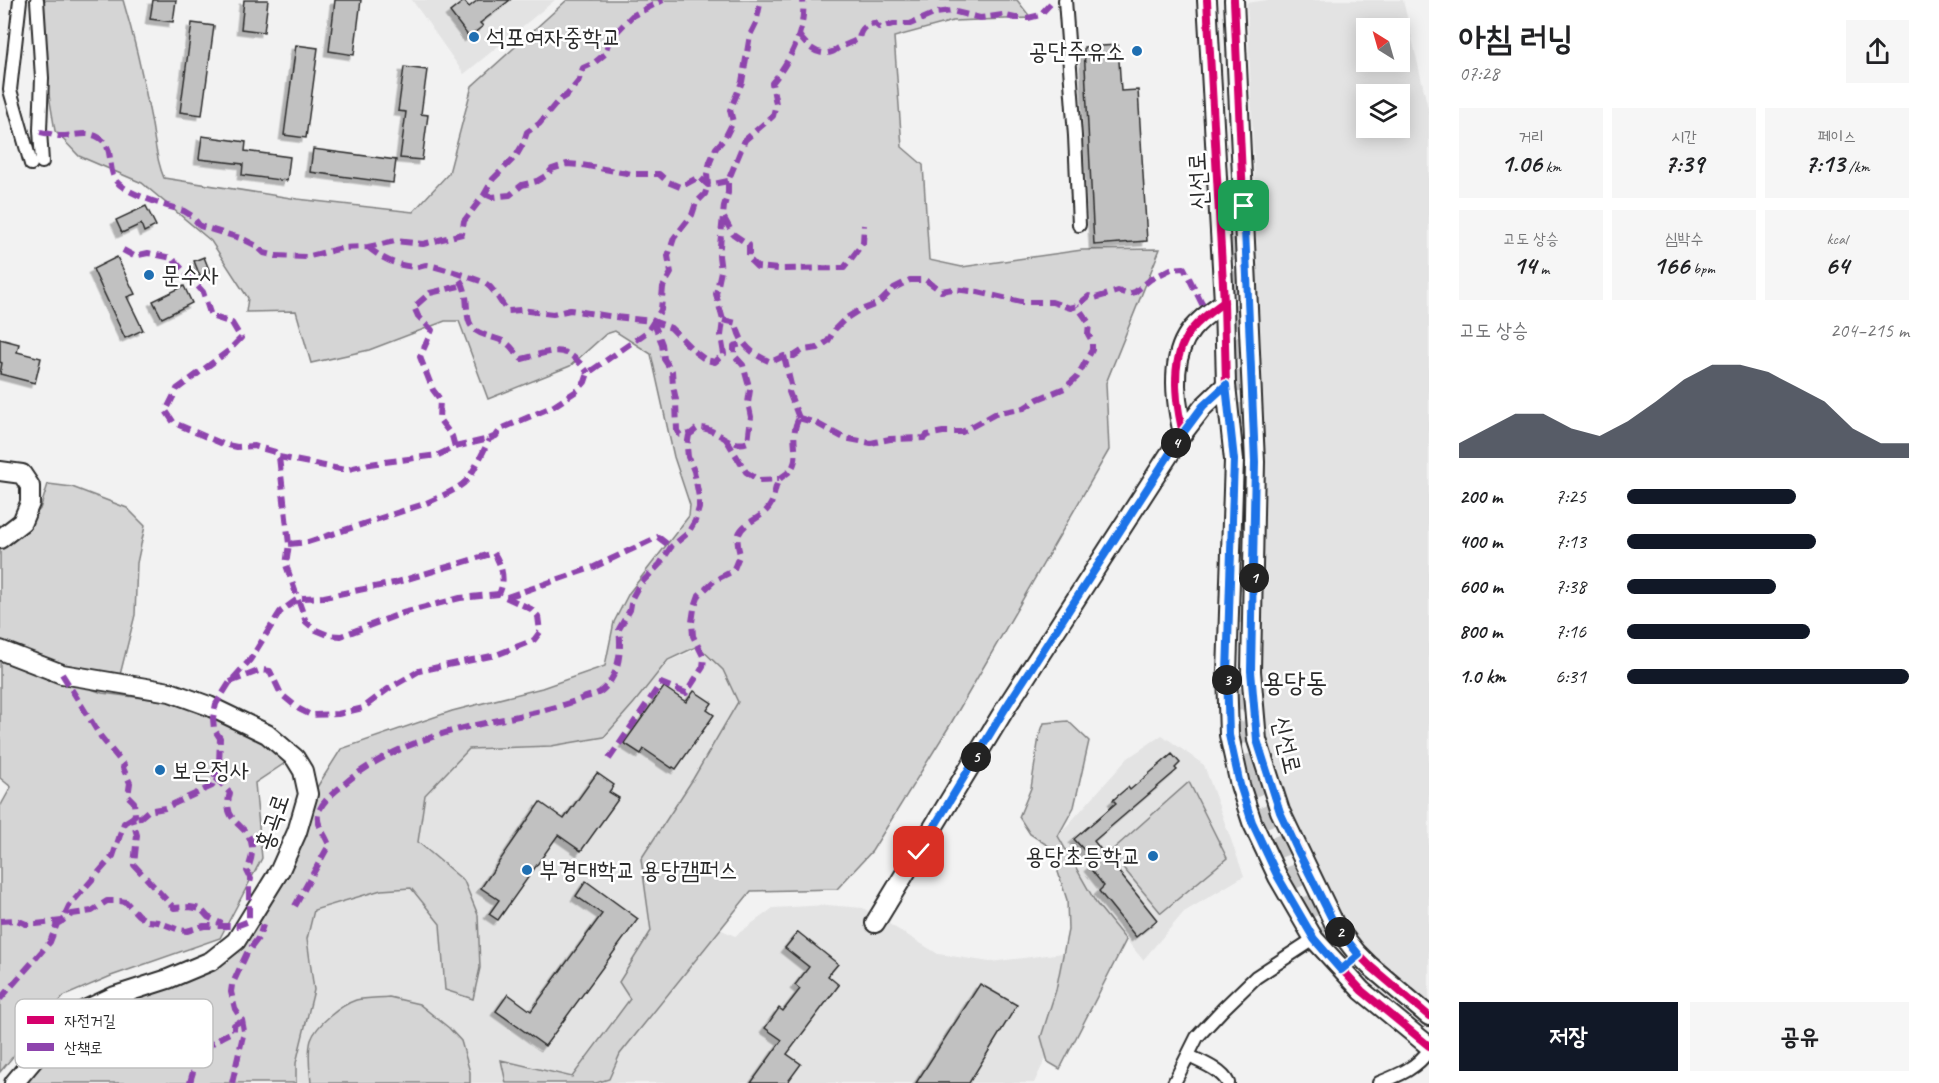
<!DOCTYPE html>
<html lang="ko">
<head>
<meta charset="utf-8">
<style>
  :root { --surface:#fff; --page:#f6f6f6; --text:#202124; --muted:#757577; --accent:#111827 }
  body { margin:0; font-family:Caveat,"Poor Story",sans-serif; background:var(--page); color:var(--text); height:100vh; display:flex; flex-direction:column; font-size:22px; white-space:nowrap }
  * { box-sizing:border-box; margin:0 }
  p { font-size:20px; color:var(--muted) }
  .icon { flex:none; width:33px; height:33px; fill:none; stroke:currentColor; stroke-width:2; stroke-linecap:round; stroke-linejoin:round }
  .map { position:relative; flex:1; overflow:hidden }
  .details { display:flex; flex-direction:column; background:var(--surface); width:510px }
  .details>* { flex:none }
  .needle { width:39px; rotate:323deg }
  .controls { position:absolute; left:1356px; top:18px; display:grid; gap:12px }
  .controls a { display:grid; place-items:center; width:54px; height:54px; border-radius:0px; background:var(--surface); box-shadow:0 3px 15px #0003; font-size:30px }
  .pin { position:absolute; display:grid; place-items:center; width:51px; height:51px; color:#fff; margin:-26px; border-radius:12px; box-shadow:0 3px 9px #0006 }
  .km { position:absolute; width:30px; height:30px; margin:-15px; border-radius:50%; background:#222; color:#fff; font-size:16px; line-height:30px; text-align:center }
  .round { display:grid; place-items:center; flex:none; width:63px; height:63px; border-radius:0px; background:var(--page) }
  .head { display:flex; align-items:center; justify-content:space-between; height:102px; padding:0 30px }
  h1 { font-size:33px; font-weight:700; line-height:45px }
  .stats { display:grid; grid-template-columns:repeat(3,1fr); gap:9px; height:102px; padding:6px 30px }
  .stats div { display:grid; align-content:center; border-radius:0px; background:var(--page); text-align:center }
  .stats b { font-size:26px; font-weight:700 }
  .stats small { font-size:16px; font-weight:400 }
  .stats p { font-size:16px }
  .chart { height:168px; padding:12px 30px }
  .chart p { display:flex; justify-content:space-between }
  .chart svg { width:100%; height:108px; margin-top:6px; fill:var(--accent); opacity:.7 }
  .button { display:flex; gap:12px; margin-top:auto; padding:12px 30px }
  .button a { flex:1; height:69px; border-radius:0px; background:var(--accent); color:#fff; font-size:24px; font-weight:700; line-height:69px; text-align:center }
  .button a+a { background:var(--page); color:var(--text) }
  ul { padding:0 30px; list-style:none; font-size:20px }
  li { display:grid; grid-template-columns:96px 72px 1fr; align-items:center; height:45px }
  li i { height:15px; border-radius:8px; background:var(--accent) }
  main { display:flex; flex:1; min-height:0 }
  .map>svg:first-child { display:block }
</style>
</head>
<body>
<main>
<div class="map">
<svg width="1429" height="1083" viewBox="0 0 1429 1083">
  <defs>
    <filter id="shadow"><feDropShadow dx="-4.5" dy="4.5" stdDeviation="0" flood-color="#0004"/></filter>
  </defs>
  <rect width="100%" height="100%" fill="#f2f2f2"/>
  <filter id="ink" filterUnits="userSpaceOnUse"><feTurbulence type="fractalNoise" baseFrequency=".0167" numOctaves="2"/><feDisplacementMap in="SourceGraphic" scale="12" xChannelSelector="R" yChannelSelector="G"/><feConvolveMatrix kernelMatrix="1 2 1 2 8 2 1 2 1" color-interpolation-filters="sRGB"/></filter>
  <g filter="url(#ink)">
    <g fill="#e3e3e3" fill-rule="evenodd">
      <polygon points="412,0 555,0 464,74"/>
      <path d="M1267 0H1403L1429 112V1007L1377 967 1341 922 1289 830 1259 737 1256 210 1247 3ZM1366 28H1400V62H1366ZM1366 94H1400V128H1366Z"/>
      <polygon points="697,649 742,680 757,717 665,904 735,936 773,908 827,905 863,908 938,954 990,962 1071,952 1053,1043 1034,1083 288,1083 310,896 441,760 494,739 582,734 669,661"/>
      <polygon points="1162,735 1204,765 1244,876 1184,912 1143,960 1096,903 1058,836 1128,758"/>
    </g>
    <g fill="#d5d5d5" stroke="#808080" stroke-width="1.5">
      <path d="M40 0H123C134 37 143 76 150 114 155 137 155 157 164 178L297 199 413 212 449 173 472 86 567 0H1017L1031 18 953 21 894 37 902 147 923 165 929 260 962 267 1082 250 1160 249 1106 383 1109 450 950 725 872 851 837 889 751 891 620 1054 609 1079 596 1083H506L501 1060 572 1077 630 999 619 982 651 931 641 859 693 779 738 702 723 670 698 646 668 660 634 703 604 737 551 746 469 749 425 795 418 842 464 881 478 915 480 968 473 999 445 990 440 924 411 888 381 890 314 910 307 939 314 990 296 1063V1083H21L76 1016 216 965 314 792 341 749 452 711 542 688 605 666 614 622 629 593 689 516 690 505 674 457 651 354 615 331 606 334 570 366 488 399 459 321H445L369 350 311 363 296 311 246 312 248 298 211 241 142 183 79 156 55 131 45 72Z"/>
      <polygon points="48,484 72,487 127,508 145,526 137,563 135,615 120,675 64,667 0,643 0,548 40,509"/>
      <polygon points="0,654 102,693 183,703 247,730 288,761 255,783 262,858 220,938 111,976 64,996 0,1072 0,807 11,787 0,778"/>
      <polygon points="1068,721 1089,741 1074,807 1058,836 1096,903 1126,940 1060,1069 1048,1062 1041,1037 1056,990 1068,930 1067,900 1050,847 1030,834 1019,817 1031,788 1039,737 1044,723"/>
      <polygon points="1189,782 1227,858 1161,913 1110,852"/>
      <path d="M389 997 419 1004 449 1028 461 1041 470 1072V1083H311C310 1070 307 1054 311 1040 316 1025 341 1005 356 1000 366 998 379 998 389 997Z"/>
    </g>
    <g fill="#c1c1c1" stroke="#2b2b2b" stroke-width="1.5" filter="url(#shadow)">
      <polygon points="153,0 176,0 173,22 150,19"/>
      <polygon points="244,0 268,0 264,32 241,29"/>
      <polygon points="335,0 361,0 354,55 329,51"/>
      <polygon points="478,0 510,0 480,23 483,26 469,37 450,12 464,1 469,7"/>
      <polygon points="192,23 214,26 202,115 180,112"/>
      <polygon points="296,45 318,48 306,138 284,135"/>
      <polygon points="1118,45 1121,91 1138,90 1147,241 1094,245 1084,47"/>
      <polygon points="404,67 427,70 421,114 428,115 422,160 400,158 406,112 398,111"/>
      <polygon points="202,136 246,142 245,151 290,157 287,181 242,175 243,164 199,159"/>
      <polygon points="313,149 396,160 393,183 310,172"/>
      <polygon points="146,206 156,226 144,232 141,224 122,233 116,220"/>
      <polygon points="117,257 135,294 127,297 143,330 125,338 93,269"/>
      <polygon points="204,257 210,272 200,276 194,261"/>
      <polygon points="184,286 192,303 162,318 153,301"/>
      <polygon points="0,339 19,344 17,352 41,358 35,383 0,374 2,363 0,362"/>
      <polygon points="664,687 686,702 694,691 712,703 707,710 714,715 676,769 673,767 672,768 644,749 641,754 624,743"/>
      <polygon points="1172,754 1180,763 1175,768 1177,770 1094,841 1157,920 1136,937 1099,891 1104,886 1089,867 1095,862 1074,839 1116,803 1113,800 1128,787 1130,790"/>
      <polygon points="597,773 614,785 609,792 619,798 581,851 558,835 498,920 489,914 499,900 481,888 540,802 564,819"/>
      <polygon points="586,881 638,919 545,1046 496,1011 508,994 531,1011 602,914 576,896"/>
      <polygon points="798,932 838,964 828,976 839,985 787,1054 801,1064 787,1083 751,1083 782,1040 765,1028 779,1008 783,1011 800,989 795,985 809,967 785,948"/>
      <polygon points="980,984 1017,1005 969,1083 916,1083"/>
    </g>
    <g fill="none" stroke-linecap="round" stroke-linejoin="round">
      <g stroke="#cacaca" stroke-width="22" stroke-dasharray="22 11" stroke-linecap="butt">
        <polyline points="1237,238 1244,634"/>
        <path d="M1245 688C1246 728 1248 753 1262 791"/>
        <polyline points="1246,777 1292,888"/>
        <polyline points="1295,865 1321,920 1344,946"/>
      </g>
      <g stroke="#2b2b2b" stroke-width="16">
        <g id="street">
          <polyline points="20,0 10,90 31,164"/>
          <polyline points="37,0 42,78 40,130 42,162"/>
          <polyline points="1065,0 1075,136 1079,225"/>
          <path d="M1189 1056C1201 1062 1222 1070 1228 1083"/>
          <polyline points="1174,1083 1197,1037 1224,1008 1256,977 1314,939"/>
          <path d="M1379 1083C1399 1075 1417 1068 1429 1050"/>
        </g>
      </g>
      <g stroke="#2b2b2b" stroke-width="22">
        <g id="secondary">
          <polyline points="1207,0 1224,302 1226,385 1234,460 1227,673 1229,735 1240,785 1252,822 1278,877 1314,939 1362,991 1429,1046"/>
          <polyline points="1234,0 1255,462 1251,671 1257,740 1280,811 1335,925 1356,952 1370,966 1429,1016"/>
          <path d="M1183 433C1175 400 1169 356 1192 329 1201 318 1213 310 1224 302"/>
          <polyline points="0,471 22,474 30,486 30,503 22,522 0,539"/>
          <polyline points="0,650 62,674 170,692 209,706 267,734 295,758 303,771 308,794 297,832 280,870 236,941 211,961 168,979 115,996 85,1010 61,1027 14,1083"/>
          <polyline points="875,923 1005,709 1183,433 1203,407 1226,385"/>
        </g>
      </g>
      <use href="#street" stroke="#fff" stroke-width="12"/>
      <use href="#secondary" stroke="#fff" stroke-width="18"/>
      <g stroke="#8e44ad" stroke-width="6" stroke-dasharray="12 6" stroke-linecap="butt">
        <path d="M799 35C806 46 818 57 832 52 835 51 837 48 841 47 847 44 853 42 859 39 860 30 865 25 874 23L880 28 893 24H910L936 13 952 11 980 18 1003 15 1015 18H1028L1040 15 1054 0"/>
        <path d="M40 132C46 133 53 135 59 136 71 137 85 131 96 136 116 145 106 166 116 181 126 194 167 206 184 211L192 216 200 226 243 239 257 246 264 253 276 256 306 257 342 248 368 247 395 241 423 244 462 234 464 221 484 195 493 179 516 156 523 144 527 132 539 124 559 100 567 95 578 82 583 68 594 63 605 54 609 40 632 16 663 0"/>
        <polyline points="485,194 492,197 510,195 522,185 537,181 547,175 552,169 567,164 582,165 632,174 659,174 668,182 680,187 699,177 708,185 728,181"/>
        <polyline points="724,218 733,234 749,245 749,259 757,267 779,269 844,268 863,243 864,225"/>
        <path d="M368 247C382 259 395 265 414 267 418 268 423 265 427 265 436 266 477 279 485 283 496 290 499 302 508 311L521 310 553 314 570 310 615 317 653 321 671 328 695 352 706 360 715 362 724 354 721 336 723 320 716 294 721 271 719 256 724 206 728 193V181L745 140 773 116 776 104 772 83C791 60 806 29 803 0"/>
        <polyline points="123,250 134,256 148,253 172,258 203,292 211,316 232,323 241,338 227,352 177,389 166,411 174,423 223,444 237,447 254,446 275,452 279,457 345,470 370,464 438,455 455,447 489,439 496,436 501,429 554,406 578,390 585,382 588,373 647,332 661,310 663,287 671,273 668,256 674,238 692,215 696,203 705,194 708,185 707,174 710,162 716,148 725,138 733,122 730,110 742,82 750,35 756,23 761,0"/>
        <path d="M460 280C469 292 465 308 469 321 474 338 498 335 509 345 514 349 516 355 522 359 553 351 566 342 588 373"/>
        <path d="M723 320 736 323C740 344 751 354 771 362L784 356H794L803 350 818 348 828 341 835 329 845 319 856 312 879 303 894 288 910 280H926L941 291 953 289 978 292 1021 302H1052L1070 308 1077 306 1089 296 1095 298 1118 291 1128 294 1135 292 1151 279 1171 269 1184 268 1207 314"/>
        <path d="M653 321 662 344 664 359 672 371 673 386 676 400 677 431 680 435C682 435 688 435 690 434 695 432 695 427 702 428 719 430 731 449 748 442L751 417 748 403 750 390 743 365 734 355V346L742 344"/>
        <polyline points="784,356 791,385 789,392 799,418"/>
        <polyline points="799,418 816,423 844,438 871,443 890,439 924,438 927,435 943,432 962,432 995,414 1024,408 1038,399 1065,388 1077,377 1092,350 1092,341 1088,334 1089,323 1077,306"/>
        <polyline points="726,439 746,472 759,480 779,479"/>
        <polyline points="455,447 452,436 439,419 440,399 433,390 420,357 432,330 418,316 414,307 430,293 464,285"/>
        <path d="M289 544 308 542 424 504C435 499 458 490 466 481 472 475 486 447 489 439"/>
        <polyline points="507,597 594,567 658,537 671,547"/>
        <polyline points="62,674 101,737 124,765 123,768 130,783 128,796 134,802 135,815 132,818 137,835 134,865 174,908 190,907 201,909 208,917 222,924"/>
        <polyline points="230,682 261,670 270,671 281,694 299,709 311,715 338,714 363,708 388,689 419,671 496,655 534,640 540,632 538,616 531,609 499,594 460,598 403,613 341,636 328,635 316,630 306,622 286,565 289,544 279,457"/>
        <path d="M609 759 661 683 686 693 703 667 704 658 693 636 692 622 694 609 699 595 715 580 733 571 740 554C729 520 760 525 771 504 774 497 775 488 778 481 781 476 789 474 792 468 801 454 788 437 799 418"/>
        <path d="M295 906 329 845C326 836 316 824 318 815 320 802 335 792 344 784 388 747 444 731 499 720 528 714 555 709 583 698 588 696 595 695 600 692 619 678 622 651 619 629L630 610 632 598 639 585 660 564 671 547 688 533 695 521 699 508V497L694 471 688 457 687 447 689 435"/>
        <path d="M0 921 17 920 26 924H36L62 921 72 914 92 911 107 901H120L126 902 138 915 147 921 158 922 179 930 187 931 204 926H236L249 921V886L251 879 247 871C268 821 218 832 230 793L216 778"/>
        <path d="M0 999 50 942 57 924 62 921 69 906 113 856 124 823 132 818 141 817 148 811 165 808 212 786 219 764 220 738 214 729 213 718 216 704 230 682 250 660 280 612 299 598 324 597 394 583 494 553C502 566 506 580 499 594"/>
        <path d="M190 1083C196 1056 208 1042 234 1031V1025L242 1020"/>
        <polyline points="232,1083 244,1031 242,1020 235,1009 231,992 232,985 247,953 259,937 263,925"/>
      </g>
      <g stroke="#fff" stroke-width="11">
        <g id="cycleway">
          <polyline points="1207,0 1224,302 1226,385 1234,460 1227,673 1229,735 1240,785 1252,822 1278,877 1314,939 1362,991 1429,1046"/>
          <polyline points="1234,0 1255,462 1251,671 1257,740 1280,811 1335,925 1356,952 1370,966 1429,1016"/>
          <path d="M1183 433C1175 400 1169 356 1192 329 1201 318 1213 310 1224 302"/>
        </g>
      </g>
      <use href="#cycleway" stroke="#d6006c" stroke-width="8"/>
    </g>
  </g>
  <g fill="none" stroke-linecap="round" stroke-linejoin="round" filter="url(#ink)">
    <g stroke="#fff" stroke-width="12">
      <polyline id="route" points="919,852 1005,709 1183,433 1203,406 1226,385 1234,460 1227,673 1229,735 1240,785 1252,822 1278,877 1314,939 1341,970 1359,955 1335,925 1299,853 1280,812 1257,740 1251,671 1255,462 1244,206"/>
    </g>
    <use href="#route" stroke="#1a73e8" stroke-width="8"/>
  </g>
  <g fill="#1f6fb2" stroke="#fff" stroke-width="2">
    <circle cx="474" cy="37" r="6"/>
    <circle cx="1137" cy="51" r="6"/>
    <circle cx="149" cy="275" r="6"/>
    <circle cx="160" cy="770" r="6"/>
    <circle cx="1153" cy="856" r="6"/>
    <circle cx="527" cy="870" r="6"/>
  </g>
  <g text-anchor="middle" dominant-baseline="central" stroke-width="5" stroke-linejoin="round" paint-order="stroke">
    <g font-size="24" fill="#2b2b2b" stroke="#fff" text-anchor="start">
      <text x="486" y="37">석포여자중학교</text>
      <text x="1125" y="51" text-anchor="end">공단주유소</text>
      <text x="161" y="275">문수사</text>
      <text x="172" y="770">보은정사</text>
      <text x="1141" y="856" text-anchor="end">용당초등학교</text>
      <text x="539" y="870">부경대학교 용당캠퍼스</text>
    </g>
    <g font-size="24" fill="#2b2b2b" stroke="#fff">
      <text transform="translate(1198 181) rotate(-93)">신선로</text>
      <text transform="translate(1287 745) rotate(77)">신선로</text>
      <text transform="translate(272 822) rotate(-71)">홍곡로</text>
    </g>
    <g font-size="27" fill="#2b2b2b" stroke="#fff">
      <text x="1295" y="682">용당동</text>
    </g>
  </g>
  <rect x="15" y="999" width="198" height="69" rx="9" fill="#fff" stroke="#bfbfbf" stroke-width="1.5"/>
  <rect x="27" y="1016" width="27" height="8" fill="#d6006c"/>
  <rect x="27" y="1043" width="27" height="8" fill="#8e44ad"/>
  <g font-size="16" fill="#2b2b2b">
    <text x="64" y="1026">자전거길</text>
    <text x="64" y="1053">산책로</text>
  </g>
</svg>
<div class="controls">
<a><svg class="needle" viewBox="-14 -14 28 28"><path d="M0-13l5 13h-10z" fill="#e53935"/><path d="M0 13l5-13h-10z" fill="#757577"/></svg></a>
<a><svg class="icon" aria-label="layers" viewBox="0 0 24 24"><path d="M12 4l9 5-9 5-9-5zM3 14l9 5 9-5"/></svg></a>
</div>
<div class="pin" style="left:1244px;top:206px;background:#1e9e55"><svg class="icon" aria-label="arrive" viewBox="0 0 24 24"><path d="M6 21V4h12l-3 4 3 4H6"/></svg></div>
<div class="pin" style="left:919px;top:852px;background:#d93025"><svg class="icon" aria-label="check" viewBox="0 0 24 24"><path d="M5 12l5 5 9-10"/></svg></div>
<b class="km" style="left:1254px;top:578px">1</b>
<b class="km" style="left:1340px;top:932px">2</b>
<b class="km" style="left:1227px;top:680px">3</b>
<b class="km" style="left:1176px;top:443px">4</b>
<b class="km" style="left:976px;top:757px">5</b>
</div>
<section class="details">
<div class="head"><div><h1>아침 러닝</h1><p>07:28</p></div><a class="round"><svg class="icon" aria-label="share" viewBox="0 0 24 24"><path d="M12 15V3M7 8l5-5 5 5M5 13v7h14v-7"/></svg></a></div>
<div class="stats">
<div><p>거리</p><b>1.06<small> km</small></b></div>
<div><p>시간</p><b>7:39</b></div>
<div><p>페이스</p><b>7:13<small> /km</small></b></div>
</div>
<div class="stats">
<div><p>고도 상승</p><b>14<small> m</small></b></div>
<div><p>심박수</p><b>166<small> bpm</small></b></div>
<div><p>kcal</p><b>64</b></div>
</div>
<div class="chart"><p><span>고도 상승</span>204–215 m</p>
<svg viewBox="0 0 160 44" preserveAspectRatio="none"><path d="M0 44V38L10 32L20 26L30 26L40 32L50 35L60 29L70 21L80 12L90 6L100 6L110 9L120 15L130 21L140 32L150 38L160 38V44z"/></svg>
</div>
<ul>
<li><b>200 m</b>7:25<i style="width:60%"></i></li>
<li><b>400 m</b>7:13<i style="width:67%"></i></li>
<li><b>600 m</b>7:38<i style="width:53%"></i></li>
<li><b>800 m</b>7:16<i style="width:65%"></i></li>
<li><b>1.0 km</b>6:31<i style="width:100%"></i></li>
</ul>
<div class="button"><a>저장</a><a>공유</a></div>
</section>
</main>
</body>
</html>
